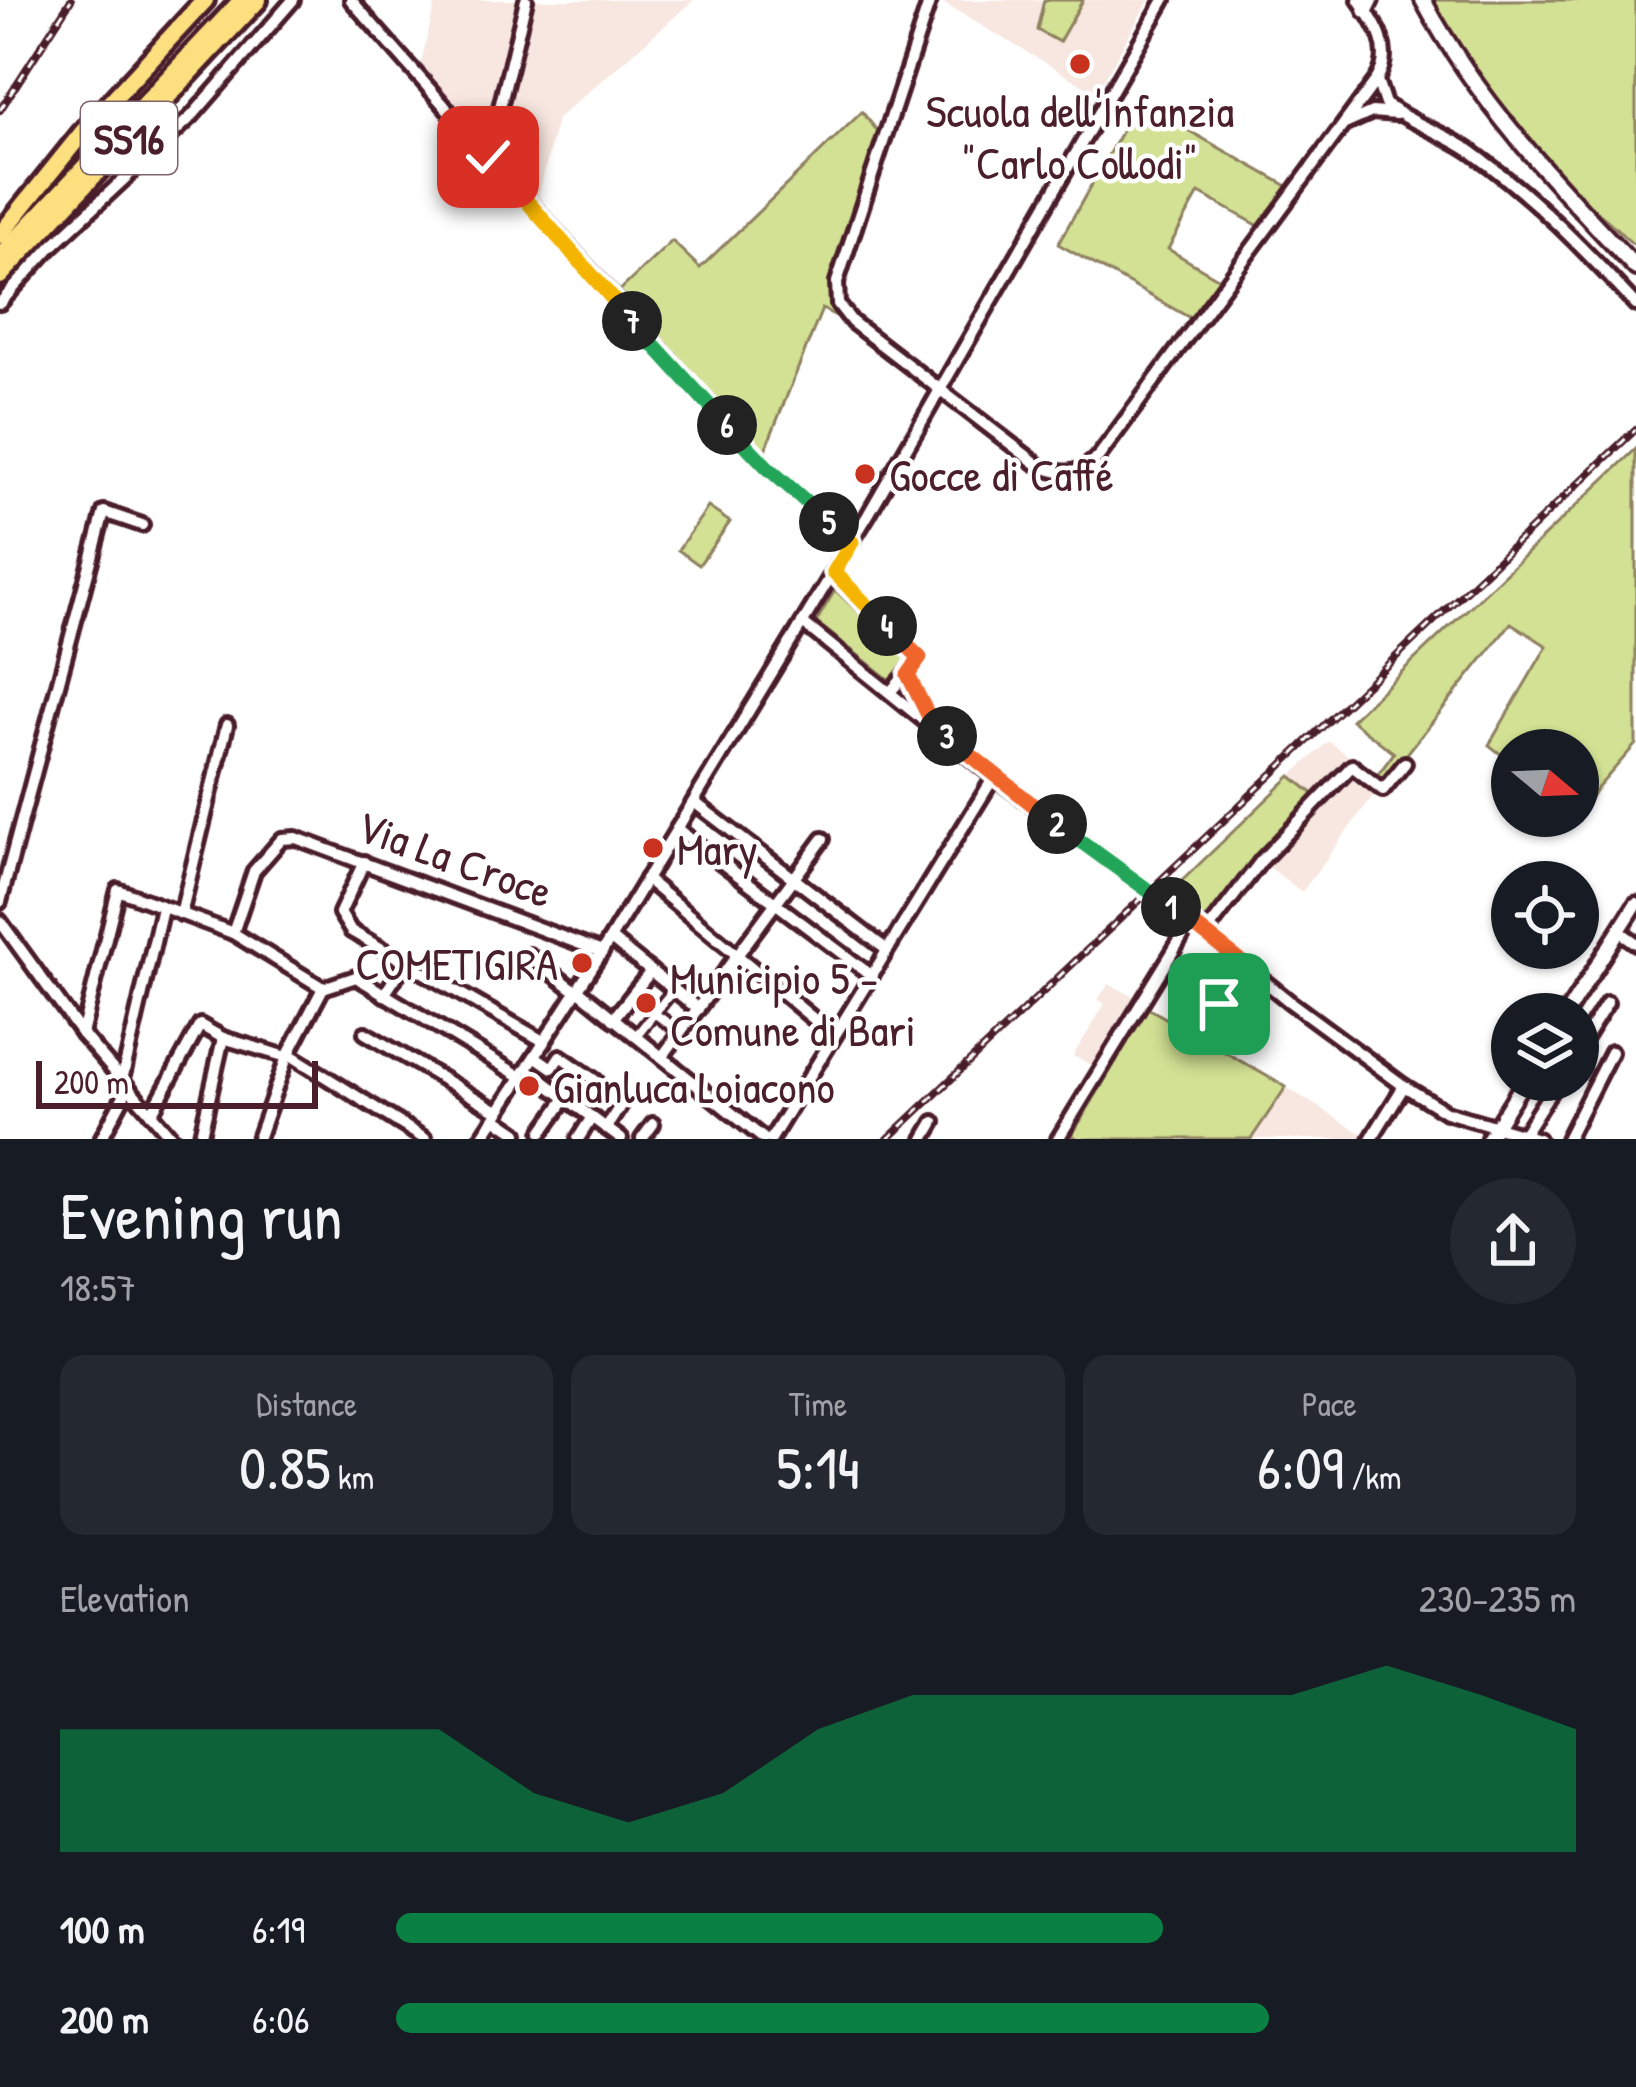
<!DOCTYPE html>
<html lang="en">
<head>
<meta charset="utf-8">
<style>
  :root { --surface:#171b24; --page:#242831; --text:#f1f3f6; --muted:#9ea1a6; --accent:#0b8043 }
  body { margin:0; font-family:"Patrick Hand",sans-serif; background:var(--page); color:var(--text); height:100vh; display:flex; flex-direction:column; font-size:45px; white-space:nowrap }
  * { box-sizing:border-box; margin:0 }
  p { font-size:39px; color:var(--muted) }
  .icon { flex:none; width:66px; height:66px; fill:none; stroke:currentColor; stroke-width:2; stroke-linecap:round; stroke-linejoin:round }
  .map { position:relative; height:1139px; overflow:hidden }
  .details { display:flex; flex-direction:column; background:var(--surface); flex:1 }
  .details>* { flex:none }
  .needle { width:78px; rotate:109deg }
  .buttons { position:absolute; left:1491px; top:729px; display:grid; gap:24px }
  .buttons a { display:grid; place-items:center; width:108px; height:108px; border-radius:50%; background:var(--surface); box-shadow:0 3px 9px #0004; font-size:60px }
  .scale { position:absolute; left:36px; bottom:30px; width:282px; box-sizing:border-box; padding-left:12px; border:6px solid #4a1f2b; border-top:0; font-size:33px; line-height:42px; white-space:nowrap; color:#4a1f2b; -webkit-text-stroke:9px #fff; paint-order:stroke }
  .pin { position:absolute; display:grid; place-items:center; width:102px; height:102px; color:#fff; margin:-51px; border-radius:24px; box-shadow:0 6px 18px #0006 }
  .km { position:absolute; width:60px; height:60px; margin:-30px; border-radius:50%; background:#222; color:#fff; font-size:33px; line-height:60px; text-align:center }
  .round { display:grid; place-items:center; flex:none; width:126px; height:126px; border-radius:63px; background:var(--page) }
  .headline { display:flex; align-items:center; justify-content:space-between; height:204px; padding:0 60px }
  h1 { font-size:66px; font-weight:600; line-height:90px }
  .stats { display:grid; grid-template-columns:repeat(3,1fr); gap:18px; height:204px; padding:12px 60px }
  .stats div { display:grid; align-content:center; border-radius:24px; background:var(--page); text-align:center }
  .stats b { font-size:60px; font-weight:600 }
  .stats small { font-size:33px; font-weight:400 }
  .stats p { font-size:33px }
  .chart { height:336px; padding:24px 60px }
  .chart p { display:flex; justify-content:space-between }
  .chart svg { width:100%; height:216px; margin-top:12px; fill:var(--accent); opacity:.7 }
  ul { padding:0 60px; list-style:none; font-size:39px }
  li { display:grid; grid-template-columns:192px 144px 1fr; align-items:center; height:90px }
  li i { height:30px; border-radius:15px; background:var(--accent) }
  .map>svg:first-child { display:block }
</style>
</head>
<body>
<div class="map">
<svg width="1636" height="1139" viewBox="0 0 1636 1139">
  <rect width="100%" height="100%" fill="#fff"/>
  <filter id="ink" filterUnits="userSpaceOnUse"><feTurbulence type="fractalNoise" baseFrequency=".00833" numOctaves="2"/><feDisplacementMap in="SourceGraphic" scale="24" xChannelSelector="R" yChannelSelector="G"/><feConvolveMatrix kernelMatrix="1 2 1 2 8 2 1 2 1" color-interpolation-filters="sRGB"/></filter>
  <g filter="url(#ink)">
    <g fill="#f7e7e0">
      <polygon points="436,0 523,0 487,148 419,71"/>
      <polygon points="530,0 694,0 557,119 537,202 492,154"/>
      <polygon points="938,0 1149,0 1096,93"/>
      <polygon points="1329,741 1351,758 1316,796 1291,776"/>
      <polygon points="1356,776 1376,792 1302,892 1266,865 1349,777"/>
      <polygon points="1109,984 1135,997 1094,1066 1073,1056 1105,1004 1098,999"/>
      <polygon points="1286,1087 1364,1135 1361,1139 1250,1139"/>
    </g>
    <g fill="#d3e194" stroke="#8e8060" stroke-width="3">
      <polygon points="1044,0 1083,0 1059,42 1037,30"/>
      <path d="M1432 0H1636V246C1625 239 1618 229 1608 221 1534 163 1477 82 1432 0Z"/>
      <polygon points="1138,102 1289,187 1261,227 1199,193 1168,249 1221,280 1192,319 1058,244"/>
      <polygon points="862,112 880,134 832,282 831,301 838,317 822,309 763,455 615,295 672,241 700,268"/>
      <polygon points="1636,449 1636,744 1594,792 1580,818 1578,750 1512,750 1512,763 1489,745 1547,646 1511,623 1387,779 1381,781 1376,777 1394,753 1351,720"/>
      <polygon points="708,507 730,522 699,565 678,550"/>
      <polygon points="835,590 909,659 892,682 816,622"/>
      <polygon points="1291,776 1316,796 1255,860 1212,917 1197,920 1165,897"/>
      <polygon points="1148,1008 1286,1087 1251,1139 1078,1139 1072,1135"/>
    </g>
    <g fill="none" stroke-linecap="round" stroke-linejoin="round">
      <g stroke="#4a1f2b" stroke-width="16">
        <g id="pedestrian">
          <polyline points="654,1013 680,1032"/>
          <polyline points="635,1037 674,989"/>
        </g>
      </g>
      <g stroke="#4a1f2b" stroke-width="20">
        <g id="minor">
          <polyline points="351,0 707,403 768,468 852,542"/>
          <path d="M930 0 837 282 838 304 852 322 1037 464C1060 477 1080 476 1099 456L1377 79C1394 51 1377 25 1359 0"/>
          <path d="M1377 80 1385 104C1412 124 1445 133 1473 153 1534 197 1585 250 1636 305"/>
          <polyline points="1345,124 1372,112 1396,114"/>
          <polyline points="488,157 526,0"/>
          <polyline points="0,303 51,247 192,116 293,0"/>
          <polyline points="834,572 920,659 891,691"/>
          <polyline points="803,623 994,777 1185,917 1290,1002 1404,1086 1446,1112 1538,1139"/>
          <polyline points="908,675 929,717"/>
          <polyline points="694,802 887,950"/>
          <polyline points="677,829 872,976"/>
          <polyline points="364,862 340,913 351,931 545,1042"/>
          <polyline points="646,879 834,1036"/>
          <polyline points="0,902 104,512 142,525"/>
          <polyline points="181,914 227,725"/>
          <polyline points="0,921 82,1034 173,1139"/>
          <polyline points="1619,931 1636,943"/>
          <polyline points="233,933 254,871 282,839 296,838 602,952"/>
          <polyline points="1205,934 1261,861 1352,766 1383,790 1405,763"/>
          <polyline points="611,939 698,1009"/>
          <polyline points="529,955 577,992"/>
          <polyline points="323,988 356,977 523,1078"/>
          <polyline points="578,990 764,1139"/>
          <polyline points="384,995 405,963"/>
          <polyline points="613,1019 651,971"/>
          <polyline points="365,1033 499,1112"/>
          <polyline points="82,1034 118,890 233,933 323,988"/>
          <polyline points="1201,1038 1245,965"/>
          <polyline points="1578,1049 1607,1003"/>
          <polyline points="289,1054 425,1139"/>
          <polyline points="536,1057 552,1068 560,1056 596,1081 578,1107"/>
          <polyline points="662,1057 823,839"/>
          <polyline points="528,1070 621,1139"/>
          <polyline points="122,1080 162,908"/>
          <polyline points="151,1114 200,1025 223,1038 287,1057"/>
          <polyline points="495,1118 517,1133"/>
          <polyline points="606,1128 622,1103"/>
          <polyline points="542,1132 566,1098"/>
          <polyline points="1523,1135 1558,1080"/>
          <polyline points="101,1139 128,1088"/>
          <polyline points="200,1139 223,1038"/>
          <polyline points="258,1139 287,1057 323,988"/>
          <polyline points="481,1139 602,952 868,515 1164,0"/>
          <polyline points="578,1139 592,1117"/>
          <polyline points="642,1139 653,1124"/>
          <polyline points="771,1139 994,777"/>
          <polyline points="924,1139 934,1122"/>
          <polyline points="1058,1139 1191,922"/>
          <polyline points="1371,1139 1404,1086"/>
          <polyline points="1567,1139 1611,1052"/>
        </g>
      </g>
      <g stroke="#4a1f2b" stroke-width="21">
        <g id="tertiary">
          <polyline points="1566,1014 1636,904"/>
          <polyline points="1488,1139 1525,1080"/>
        </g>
      </g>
      <g stroke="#4a1f2b" stroke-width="22">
        <g id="secondary">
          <path d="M1423 0C1478 103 1556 184 1636 268"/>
          <polyline points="1366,10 1371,0"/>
        </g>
      </g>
      <g stroke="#4a1f2b" stroke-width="26">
        <g id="trunk">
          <polyline points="0,235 82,133 205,0"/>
          <polyline points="0,257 242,0"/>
          <polyline points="0,276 258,0"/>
        </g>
      </g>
      <use href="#pedestrian" stroke="#fff" stroke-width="8"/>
      <use href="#minor" stroke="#fff" stroke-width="10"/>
      <use href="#tertiary" stroke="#fff" stroke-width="12"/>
      <use href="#secondary" stroke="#fff" stroke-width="14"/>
      <use href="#trunk" stroke="#fce080" stroke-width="16"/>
      <g stroke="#4a1f2b" stroke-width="8">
        <g id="rail">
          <polyline points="0,110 71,0"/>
          <polyline points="888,1139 1636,429"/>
        </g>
      </g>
      <use href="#rail" stroke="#fff" stroke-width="3" stroke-dasharray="9" stroke-linecap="butt"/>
    </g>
  </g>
  <g fill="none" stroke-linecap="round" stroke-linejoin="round" filter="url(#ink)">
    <g stroke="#fff" stroke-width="24">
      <polyline id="split-1" points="1171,907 1245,965 1219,1004"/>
    </g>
    <g stroke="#fff" stroke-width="24">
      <polyline id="split-2" points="1057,824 1171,907"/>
    </g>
    <g stroke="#fff" stroke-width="24">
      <polyline id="split-3" points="947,736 1057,824"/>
    </g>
    <g stroke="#fff" stroke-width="24">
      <polyline id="split-4" points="887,626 920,658 908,675 933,725 947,736"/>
    </g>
    <g stroke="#fff" stroke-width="24">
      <polyline id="split-5" points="829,522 852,542 834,572 887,626"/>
    </g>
    <g stroke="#fff" stroke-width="24">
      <polyline id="split-6" points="727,425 768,468 829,522"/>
    </g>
    <g stroke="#fff" stroke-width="24">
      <polyline id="split-7" points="632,321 727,425"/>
    </g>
    <g stroke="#fff" stroke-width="24">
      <polyline id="split-8" points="539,215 632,321"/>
    </g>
    <g stroke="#fff" stroke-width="24">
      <polyline id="split-9" points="488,157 539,215"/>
    </g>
    <use href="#split-1" stroke="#f0652b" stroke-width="15"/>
    <use href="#split-2" stroke="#22a559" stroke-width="15"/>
    <use href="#split-3" stroke="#f0652b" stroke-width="15"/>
    <use href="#split-4" stroke="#f0652b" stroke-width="15"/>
    <use href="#split-5" stroke="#f5b400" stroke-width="15"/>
    <use href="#split-6" stroke="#22a559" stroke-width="15"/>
    <use href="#split-7" stroke="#22a559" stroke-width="15"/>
    <use href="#split-8" stroke="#f5b400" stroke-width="15"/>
    <use href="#split-9" stroke="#f5b400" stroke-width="15"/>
  </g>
  <g fill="#c8321e" stroke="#fff" stroke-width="4.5">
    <circle cx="1080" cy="64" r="12"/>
    <circle cx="865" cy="474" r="12"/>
    <circle cx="653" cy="848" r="12"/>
    <circle cx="582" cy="963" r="12"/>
    <circle cx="646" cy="1003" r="12"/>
    <circle cx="529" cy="1086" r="12"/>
  </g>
  <g text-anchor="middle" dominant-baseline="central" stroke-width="9" stroke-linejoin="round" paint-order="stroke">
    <rect fill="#fff" stroke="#80626b" stroke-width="3" x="81" y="102" width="96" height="72" rx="9"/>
    <g font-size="42" font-weight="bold" fill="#4a1f2b">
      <text x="129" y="138">SS16</text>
    </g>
    <g font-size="45" fill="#4a1f2b" stroke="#fff" text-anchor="start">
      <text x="1080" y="110" text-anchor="middle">Scuola dell'Infanzia<tspan x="1080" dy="52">"Carlo Collodi"</tspan></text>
      <text x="889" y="474">Gocce di Caffé</text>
      <text x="677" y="848">Mary</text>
      <text x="558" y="963" text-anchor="end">COMETIGIRA</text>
      <text x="670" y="977">Municipio 5 -<tspan x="670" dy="52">Comune di Bari</tspan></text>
      <text x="553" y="1086">Gianluca Loiacono</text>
    </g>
    <g font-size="45" fill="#4a1f2b" stroke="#fff">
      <text transform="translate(455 858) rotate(20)">Via La Croce</text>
    </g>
  </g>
</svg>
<div class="buttons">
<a><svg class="needle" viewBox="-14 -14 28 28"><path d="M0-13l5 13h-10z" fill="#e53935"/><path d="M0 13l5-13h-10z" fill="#9ea1a6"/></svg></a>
<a><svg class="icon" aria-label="locate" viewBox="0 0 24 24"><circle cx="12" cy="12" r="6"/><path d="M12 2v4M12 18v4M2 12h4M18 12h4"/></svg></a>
<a><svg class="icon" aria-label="layers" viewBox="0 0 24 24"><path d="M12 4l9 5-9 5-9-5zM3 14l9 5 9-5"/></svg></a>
</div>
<div class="scale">200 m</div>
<div class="pin" style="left:1219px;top:1004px;background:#1e9e55"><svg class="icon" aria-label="arrive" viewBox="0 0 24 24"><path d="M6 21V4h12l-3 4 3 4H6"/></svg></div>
<div class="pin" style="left:488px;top:157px;background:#d93025"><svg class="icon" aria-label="check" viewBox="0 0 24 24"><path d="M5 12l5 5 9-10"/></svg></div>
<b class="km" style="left:1171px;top:907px">1</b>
<b class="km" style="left:1057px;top:824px">2</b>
<b class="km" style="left:947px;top:736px">3</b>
<b class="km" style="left:887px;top:626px">4</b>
<b class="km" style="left:829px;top:522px">5</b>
<b class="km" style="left:727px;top:425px">6</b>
<b class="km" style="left:632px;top:321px">7</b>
</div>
<section class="details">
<div class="headline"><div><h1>Evening run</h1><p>18:57</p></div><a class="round"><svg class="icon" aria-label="share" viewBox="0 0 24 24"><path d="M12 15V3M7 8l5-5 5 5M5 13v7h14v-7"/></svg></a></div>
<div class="stats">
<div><p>Distance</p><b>0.85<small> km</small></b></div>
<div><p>Time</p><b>5:14</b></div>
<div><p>Pace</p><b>6:09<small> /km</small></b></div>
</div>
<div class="chart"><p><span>Elevation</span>230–235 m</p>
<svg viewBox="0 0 160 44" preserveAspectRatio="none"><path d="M0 44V19L10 19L20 19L30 19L40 19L50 32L60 38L70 32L80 19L90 12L100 12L110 12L120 12L130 12L140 6L150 12L160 19V44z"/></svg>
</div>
<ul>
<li><b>100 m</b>6:19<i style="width:65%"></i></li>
<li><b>200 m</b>6:06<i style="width:74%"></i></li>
</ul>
</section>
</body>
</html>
